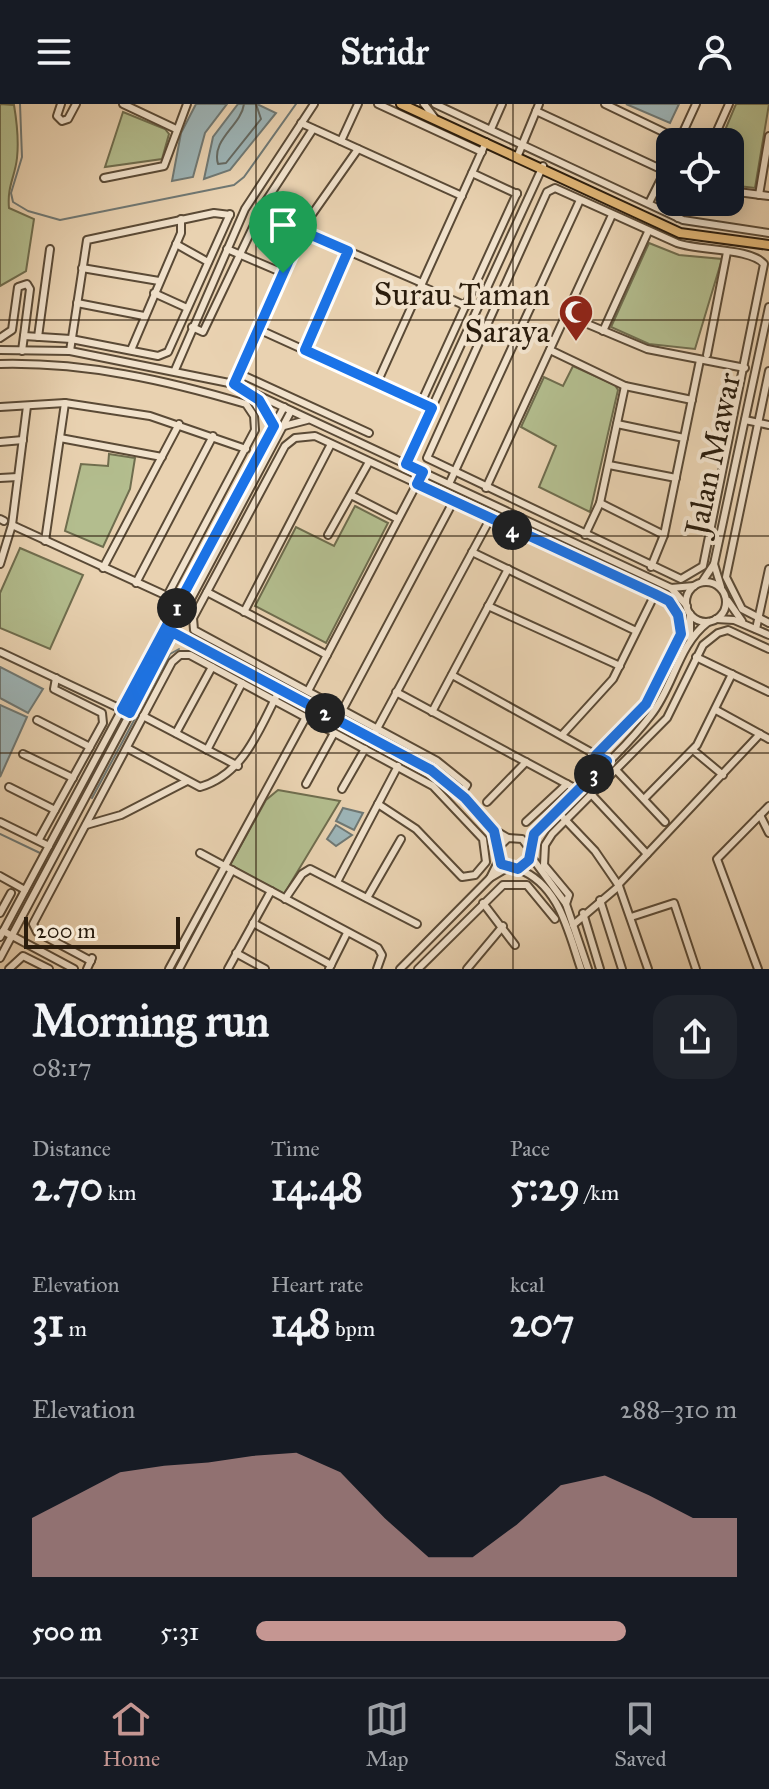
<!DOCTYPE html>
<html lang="en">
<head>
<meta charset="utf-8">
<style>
  :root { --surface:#171b24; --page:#20242c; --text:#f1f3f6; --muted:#9ea1a6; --line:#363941; --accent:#c59692 }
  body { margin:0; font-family:"IM FELL Great Primer",serif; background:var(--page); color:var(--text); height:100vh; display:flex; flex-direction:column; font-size:30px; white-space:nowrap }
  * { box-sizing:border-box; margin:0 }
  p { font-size:26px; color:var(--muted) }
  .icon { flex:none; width:44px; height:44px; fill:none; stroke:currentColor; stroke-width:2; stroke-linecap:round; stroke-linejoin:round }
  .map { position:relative; height:865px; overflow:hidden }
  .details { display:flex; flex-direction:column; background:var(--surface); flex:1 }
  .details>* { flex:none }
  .controls { position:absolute; left:656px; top:24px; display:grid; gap:16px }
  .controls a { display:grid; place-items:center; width:88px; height:88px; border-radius:16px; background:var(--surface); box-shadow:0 4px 20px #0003; font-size:40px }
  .scale { position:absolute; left:24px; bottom:20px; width:156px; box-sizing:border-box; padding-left:8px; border:4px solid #2b1d0d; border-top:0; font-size:22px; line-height:28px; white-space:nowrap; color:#2b1d0d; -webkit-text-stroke:6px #f1e2cc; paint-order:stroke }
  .pin { position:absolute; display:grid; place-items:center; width:68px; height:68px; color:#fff; margin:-82px -34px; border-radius:50% 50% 50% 0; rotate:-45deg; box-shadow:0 0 8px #0007 }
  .pin .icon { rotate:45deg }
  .km { position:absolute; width:40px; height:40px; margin:-20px; border-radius:50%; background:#222; color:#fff; font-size:22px; line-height:40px; text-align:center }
  .round { display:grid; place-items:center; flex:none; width:84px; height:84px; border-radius:24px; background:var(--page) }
  .headline { display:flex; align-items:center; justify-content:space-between; height:136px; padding:0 32px }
  h1 { font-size:44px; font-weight:700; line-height:60px }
  .metrics { display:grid; grid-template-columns:repeat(3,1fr); gap:12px; height:136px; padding:8px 32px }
  .metrics div { display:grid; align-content:center }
  .metrics b { font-size:40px; font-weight:700 }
  .metrics small { font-size:22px; font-weight:400 }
  .metrics p { font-size:22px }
  .chart { height:224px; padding:16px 32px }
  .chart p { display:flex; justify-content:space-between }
  .chart svg { width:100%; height:144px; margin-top:8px; fill:var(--accent); opacity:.7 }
  ul { padding:0 32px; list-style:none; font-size:26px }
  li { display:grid; grid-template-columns:128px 96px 1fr; align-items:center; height:60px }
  li i { height:20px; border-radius:10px; background:var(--accent) }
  header { display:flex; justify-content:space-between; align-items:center; height:104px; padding:0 32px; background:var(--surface); font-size:36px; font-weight:700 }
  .tabs { display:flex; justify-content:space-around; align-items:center; height:112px; border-top:2px solid var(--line); background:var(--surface); font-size:22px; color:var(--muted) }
  .tabs a { display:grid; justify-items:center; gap:4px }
  .tabs .selected { color:var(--accent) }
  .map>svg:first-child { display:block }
</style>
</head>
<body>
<header><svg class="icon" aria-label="menu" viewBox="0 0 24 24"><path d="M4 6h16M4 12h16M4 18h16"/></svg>Stridr<svg class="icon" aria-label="person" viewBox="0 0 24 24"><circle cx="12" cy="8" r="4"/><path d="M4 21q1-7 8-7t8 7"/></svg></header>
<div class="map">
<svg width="769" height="865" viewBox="0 0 769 865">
  <rect width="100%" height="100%" fill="#e9d2b1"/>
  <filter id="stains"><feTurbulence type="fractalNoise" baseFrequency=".0025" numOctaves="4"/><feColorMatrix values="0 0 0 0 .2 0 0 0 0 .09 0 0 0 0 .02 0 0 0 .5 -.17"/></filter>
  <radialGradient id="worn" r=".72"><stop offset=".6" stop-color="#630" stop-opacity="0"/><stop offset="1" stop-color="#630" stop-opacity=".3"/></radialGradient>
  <g fill="#b3bd8e" stroke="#6f6d4e" stroke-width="2">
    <path d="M0 0 14 1C17 19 19 36 17 54 15 73 7 82 9 104L34 115 26 167 0 182Z"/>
    <polygon points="736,0 769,0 755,84 730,81 730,38 720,38"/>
    <polygon points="123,8 165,25 169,30 162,55 105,63"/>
    <polygon points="649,139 679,151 722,155 695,245 649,240 611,223"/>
    <polygon points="573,262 615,281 618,286 590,408 539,383 556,342 521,323 544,273 563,282"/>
    <polygon points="109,350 135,354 130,385 103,443 65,427 81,360 108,362"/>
    <polygon points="355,402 388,419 326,539 255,502 296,423 334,442"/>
    <polygon points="20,444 83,471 50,545 0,524 0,489"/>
    <polygon points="278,686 340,697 284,790 230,761 266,696"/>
  </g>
  <g fill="#9db5b8" stroke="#6f7874" stroke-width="2">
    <polygon points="196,0 227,0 205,29 193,73 172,77 181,29"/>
    <polygon points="238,0 257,0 276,9 230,66 204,75 213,33"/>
    <polygon points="626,0 679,0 670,19"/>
    <polygon points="0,563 43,585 28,609 0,594"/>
    <polygon points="0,601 27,613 0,673"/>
    <polygon points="343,704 363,709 354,726 336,717"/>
    <polygon points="336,721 352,731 336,742 327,735"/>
  </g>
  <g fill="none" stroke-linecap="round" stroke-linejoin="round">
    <path stroke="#646962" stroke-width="2" d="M244 0C241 22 211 35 218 60L226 59 261 15 256 0"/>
    <g stroke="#6f7874" stroke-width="2">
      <polyline points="20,0 22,53 11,89 13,98 28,107 60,116 234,81 244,73 296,0"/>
      <polyline points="92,694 170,550 179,545"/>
      <polyline points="0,730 40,749"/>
    </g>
    <g stroke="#5a4a36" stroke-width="10">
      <g id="minor">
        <polyline points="61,0 57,12 62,17 68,15 76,0"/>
        <polyline points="123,0 176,25"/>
        <polyline points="378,0 482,48"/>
        <polyline points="424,0 434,13"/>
        <polyline points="435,0 683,116 769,129"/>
        <polyline points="605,0 680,36"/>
        <polyline points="536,7 665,67"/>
        <polyline points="301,19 462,92"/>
        <polyline points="491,25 502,0"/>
        <polyline points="341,37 358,0"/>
        <polyline points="679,37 696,0"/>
        <polyline points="712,38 729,0"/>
        <polyline points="518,51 539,0"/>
        <polyline points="472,69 517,90"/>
        <polyline points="104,74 164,62 187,0"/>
        <path d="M555 84 677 139C699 147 751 144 764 160L703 462 681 475 427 354 547 88Z"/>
        <polyline points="730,87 769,92"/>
        <polyline points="759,91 769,32"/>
        <polyline points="649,99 670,57"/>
        <polyline points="678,114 686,98"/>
        <polyline points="302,127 422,179"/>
        <polyline points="176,140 208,158"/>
        <polyline points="227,145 283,169"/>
        <polyline points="82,164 159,177"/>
        <polyline points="421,182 466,202"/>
        <polyline points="154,189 187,204"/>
        <polyline points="77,199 144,212"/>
        <polyline points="566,211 647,245 745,264"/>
        <polyline points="192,223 203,228 264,100 313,25"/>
        <polyline points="258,225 421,299"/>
        <polyline points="603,227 648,128"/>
        <polyline points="24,232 71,235 158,252 168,248 230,110"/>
        <polyline points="38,233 50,145"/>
        <polyline points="0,234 12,226 18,183 27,180 30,185 22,247"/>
        <polyline points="0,246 70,247 234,280 671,484 694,482"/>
        <polyline points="131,246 181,129 181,115"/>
        <polyline points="305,246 348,147"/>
        <polyline points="550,246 625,282 692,296"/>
        <polyline points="70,247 87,136 214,109 230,111"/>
        <polyline points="707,251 727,148"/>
        <path d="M0 260C84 258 166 276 246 300L254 312 255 326 167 492 12 421"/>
        <polyline points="175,266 245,105 314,0"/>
        <polyline points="769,267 726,473 742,505 769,519"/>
        <polyline points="238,269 369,329"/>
        <polyline points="377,279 486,38"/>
        <polyline points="234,280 308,116 358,45"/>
        <polyline points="255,291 274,322"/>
        <polyline points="421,299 517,89"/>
        <polyline points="0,303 65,299 150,312 246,345"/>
        <polyline points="745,316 769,321"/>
        <polyline points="617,320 684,334"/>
        <polyline points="284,322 307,316"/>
        <polyline points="60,334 162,353"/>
        <polyline points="0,338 23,336"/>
        <polyline points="406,360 543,62"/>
        <polyline points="609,361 676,374"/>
        <polyline points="0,374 18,373"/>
        <polyline points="449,380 580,96"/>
        <polyline points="486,384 612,111"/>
        <polyline points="351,391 398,415"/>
        <polyline points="600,399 664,431"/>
        <polyline points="0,415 4,417"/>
        <polyline points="328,431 369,358"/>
        <polyline points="585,431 600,399 625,282"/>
        <polyline points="45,437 65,299"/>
        <polyline points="472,448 636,527"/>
        <polyline points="0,460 12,421 27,302"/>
        <polyline points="714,460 721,483"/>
        <polyline points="651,463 664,431 700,256"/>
        <polyline points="103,464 179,320"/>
        <polyline points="702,478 714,460 769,203"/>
        <circle cx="706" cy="498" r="20"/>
        <polyline points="136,479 213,332"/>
        <polyline points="671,484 687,502"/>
        <polyline points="207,488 327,551"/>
        <polyline points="728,497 742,517"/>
        <polyline points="488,502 620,562"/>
        <polyline points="244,508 331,340"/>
        <polyline points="716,515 734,516 769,531"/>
        <polyline points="756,525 769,465"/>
        <path d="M169 527 431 666C459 686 478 719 508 734"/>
        <polyline points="690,534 690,510"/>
        <polyline points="0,548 123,606"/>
        <polyline points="696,553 769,588"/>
        <polyline points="452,571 607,657"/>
        <polyline points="308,587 423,368"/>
        <polyline points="396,588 578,686"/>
        <polyline points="343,605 453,398"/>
        <polyline points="716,606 769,635"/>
        <polyline points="432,608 508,465"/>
        <polyline points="143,612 238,662"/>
        <polyline points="37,616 90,643"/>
        <polyline points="176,629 212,563"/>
        <polyline points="562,631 613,575 655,490"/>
        <polyline points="372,634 490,415"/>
        <path d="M127 644 200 683C245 670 260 623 280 585"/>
        <polyline points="207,646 242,579"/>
        <polyline points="693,646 723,671"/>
        <polyline points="23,650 73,674"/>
        <polyline points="617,667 665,718"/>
        <polyline points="306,680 334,629"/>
        <polyline points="9,683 55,706"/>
        <polyline points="342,685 365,645"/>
        <polyline points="461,690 467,681 437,657 194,526 193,514 285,342 295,334 315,332 669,497 678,511 681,530 646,600 596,651"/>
        <polyline points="592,691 647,750"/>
        <polyline points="644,695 697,641 732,570"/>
        <polyline points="487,698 526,658"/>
        <polyline points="557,707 595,747 619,782 648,865"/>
        <polyline points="760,711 769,729"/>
        <polyline points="0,718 49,742"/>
        <polyline points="526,718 567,680"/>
        <polyline points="86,721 121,711 187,677"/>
        <polyline points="39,735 103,619 102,609 54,585 56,574"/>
        <path d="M529 744 534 730C572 691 618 654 651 611 674 582 678 541 708 518"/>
        <polyline points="200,749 378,844 382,851 377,865"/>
        <polyline points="530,751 566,800 588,865"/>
        <path d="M518 765C559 780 568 827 581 865"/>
        <polyline points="0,772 25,786"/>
        <polyline points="490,774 499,756 499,743 508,734 522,735 529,744 529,756 518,765"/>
        <polyline points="337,778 398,662"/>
        <polyline points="618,781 760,630"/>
        <polyline points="367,794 401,735"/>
        <polyline points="285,795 302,770 310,765 417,820"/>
        <polyline points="600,796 622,865"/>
        <polyline points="483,799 515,841"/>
        <polyline points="566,800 569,791 544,761 545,741 552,730 667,614 703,541 718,529 728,526 769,545"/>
        <polyline points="0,809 11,789"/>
        <polyline points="583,809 600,865"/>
        <polyline points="631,813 674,799 696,865"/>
        <polyline points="253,819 331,861"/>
        <polyline points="573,821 619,782"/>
        <polyline points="3,827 74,865"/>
        <polyline points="0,833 284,303"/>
        <polyline points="236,849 265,865"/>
        <polyline points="0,854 291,307"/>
        <polyline points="91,857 37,828 33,820 172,558 180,551 190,551 433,682 483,735 486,758 475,771 462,773 416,725 378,700"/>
        <polyline points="9,865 23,852 49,865"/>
        <polyline points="87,865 92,854"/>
        <polyline points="169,865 306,613"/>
        <polyline points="179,865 232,766"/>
        <polyline points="228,865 271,787"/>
        <polyline points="329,865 347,829"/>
        <polyline points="400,865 490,774 507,764"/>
        <polyline points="418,865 503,781 527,781 555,815"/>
        <polyline points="467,865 503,822"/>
        <polyline points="758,865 717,755 769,702"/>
      </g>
    </g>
    <g stroke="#2b1d0d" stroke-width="12">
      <polyline id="major" points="401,0 680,129 769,141"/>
    </g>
    <use href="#minor" stroke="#f1e2cc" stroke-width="6"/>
    <use href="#major" stroke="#e4b978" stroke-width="8"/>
  </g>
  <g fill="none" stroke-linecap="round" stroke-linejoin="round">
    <g stroke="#fff" stroke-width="16">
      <polygon id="route" points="302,127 348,147 305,246 432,304 406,360 423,368 417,380 655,490 669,497 678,511 681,530 646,600 596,651 607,657 534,730 529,756 518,765 501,760 494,727 465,694 431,666 172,528 130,609 122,605 274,322 259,296 234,280"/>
    </g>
    <use href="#route" stroke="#1a73e8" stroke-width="10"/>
  </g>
  <path fill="none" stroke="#2b1d0d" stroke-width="2" stroke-opacity="0.55" d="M256 0V865M513 0V865M0 216H769M0 432H769M0 649H769"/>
  <defs>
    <g id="mosque-pin" transform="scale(1.8)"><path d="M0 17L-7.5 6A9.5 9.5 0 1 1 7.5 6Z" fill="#8f2418" stroke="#f1e2cc"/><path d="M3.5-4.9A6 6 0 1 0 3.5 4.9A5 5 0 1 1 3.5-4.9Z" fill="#fff"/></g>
  </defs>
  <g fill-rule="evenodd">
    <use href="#mosque-pin" x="576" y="208"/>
  </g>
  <g text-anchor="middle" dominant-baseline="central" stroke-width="8" stroke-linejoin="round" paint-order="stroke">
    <g font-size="32" fill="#2b1d0d" stroke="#f1e2cc" text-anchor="end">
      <text x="550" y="190">Surau Taman<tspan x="550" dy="37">Saraya</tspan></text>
    </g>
    <g font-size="32" fill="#2b1d0d" stroke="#f1e2cc">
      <text transform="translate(713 350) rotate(-78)">Jalan Mawar</text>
    </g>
  </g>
  <rect width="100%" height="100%" filter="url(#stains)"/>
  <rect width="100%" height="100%" fill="url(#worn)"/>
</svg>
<div class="controls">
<a><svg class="icon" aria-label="locate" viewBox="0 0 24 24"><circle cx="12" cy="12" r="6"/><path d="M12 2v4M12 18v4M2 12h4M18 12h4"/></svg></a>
</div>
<div class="scale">200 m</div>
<div class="pin" style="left:283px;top:169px;background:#1e9e55"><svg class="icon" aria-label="arrive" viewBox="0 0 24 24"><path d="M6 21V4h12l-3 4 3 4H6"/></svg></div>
<b class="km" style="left:177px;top:504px">1</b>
<b class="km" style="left:325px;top:609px">2</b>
<b class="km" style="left:594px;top:670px">3</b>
<b class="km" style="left:512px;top:426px">4</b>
</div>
<section class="details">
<div class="headline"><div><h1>Morning run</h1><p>08:17</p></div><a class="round"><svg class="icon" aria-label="share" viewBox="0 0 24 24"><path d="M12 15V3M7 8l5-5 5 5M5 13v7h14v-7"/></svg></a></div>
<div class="metrics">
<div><p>Distance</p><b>2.70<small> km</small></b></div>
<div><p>Time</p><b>14:48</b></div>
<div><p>Pace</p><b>5:29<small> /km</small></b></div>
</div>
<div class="metrics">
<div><p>Elevation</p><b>31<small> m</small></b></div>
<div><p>Heart rate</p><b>148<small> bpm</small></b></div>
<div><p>kcal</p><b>207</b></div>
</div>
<div class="chart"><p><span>Elevation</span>288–310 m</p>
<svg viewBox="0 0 160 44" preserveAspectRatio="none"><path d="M0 44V26L10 19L20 12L30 10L40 9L50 7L60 6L70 12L80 26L90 38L100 38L110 28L120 16L130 13L140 19L150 26L160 26V44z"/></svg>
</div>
<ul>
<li><b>500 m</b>5:31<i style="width:77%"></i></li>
</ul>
</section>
<nav class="tabs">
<a class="selected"><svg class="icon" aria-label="home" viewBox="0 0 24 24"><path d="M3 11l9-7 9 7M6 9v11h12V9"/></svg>Home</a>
<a><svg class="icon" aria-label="map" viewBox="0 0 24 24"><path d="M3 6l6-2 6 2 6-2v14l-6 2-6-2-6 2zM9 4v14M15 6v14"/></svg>Map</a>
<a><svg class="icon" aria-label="saved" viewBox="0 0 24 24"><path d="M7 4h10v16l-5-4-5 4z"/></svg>Saved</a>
</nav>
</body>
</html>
